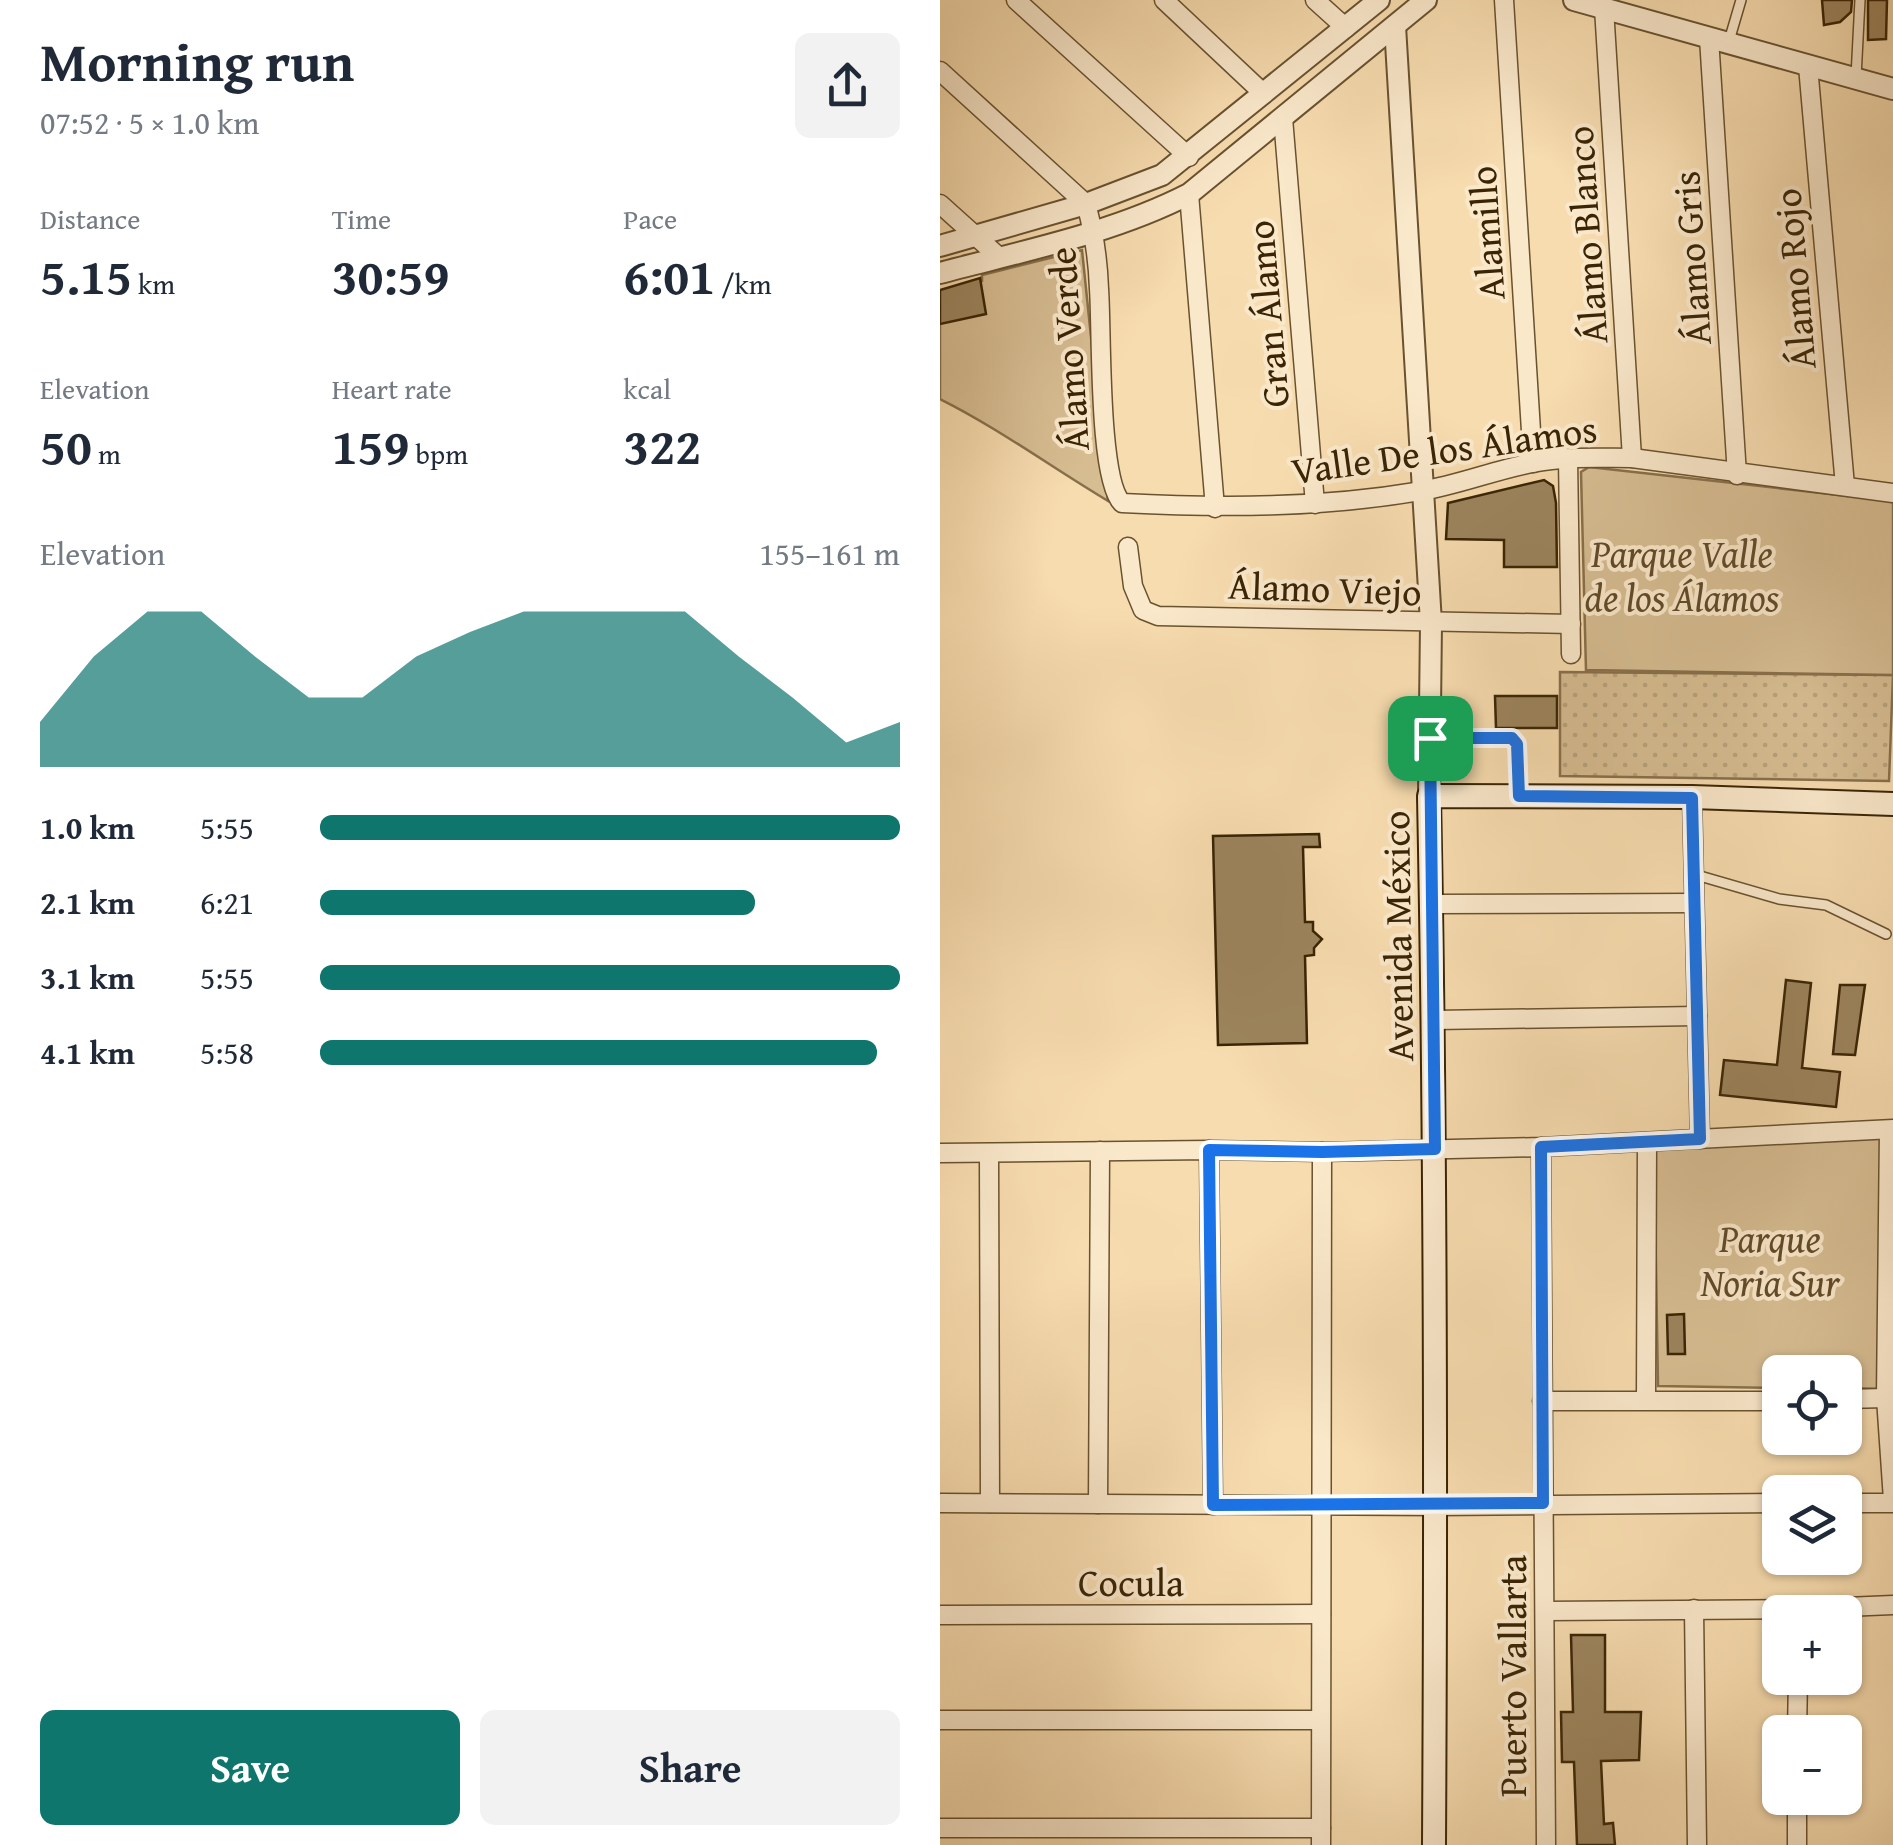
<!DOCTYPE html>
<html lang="en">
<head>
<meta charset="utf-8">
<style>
  :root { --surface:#fff; --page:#f2f2f3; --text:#1f2937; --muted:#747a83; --accent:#0f766e }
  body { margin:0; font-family:"Gentium Book Plus",serif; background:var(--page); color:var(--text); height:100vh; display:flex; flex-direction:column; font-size:38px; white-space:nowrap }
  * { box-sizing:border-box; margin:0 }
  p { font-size:32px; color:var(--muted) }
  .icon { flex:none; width:55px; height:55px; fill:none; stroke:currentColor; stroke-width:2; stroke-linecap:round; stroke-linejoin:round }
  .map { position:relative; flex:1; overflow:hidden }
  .drawer { display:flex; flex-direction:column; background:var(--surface); width:940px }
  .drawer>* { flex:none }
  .controls { position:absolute; left:822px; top:1355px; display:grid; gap:20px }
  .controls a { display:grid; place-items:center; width:100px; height:100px; border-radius:15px; background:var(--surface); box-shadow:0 2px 8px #0004; font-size:50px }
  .pin { position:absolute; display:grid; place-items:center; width:85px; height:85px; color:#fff; margin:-42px; border-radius:20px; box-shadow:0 5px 15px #0006 }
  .round { display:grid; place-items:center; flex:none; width:105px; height:105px; border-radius:15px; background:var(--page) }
  .summary { display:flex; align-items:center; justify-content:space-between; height:170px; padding:0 40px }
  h1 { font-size:55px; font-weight:800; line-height:75px }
  .figures { display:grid; grid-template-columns:repeat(3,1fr); gap:15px; height:170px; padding:10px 40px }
  .figures div { display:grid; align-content:center }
  .figures b { font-size:50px; font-weight:800 }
  .figures small { font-size:28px; font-weight:400 }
  .figures p { font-size:28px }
  .chart { height:280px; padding:20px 40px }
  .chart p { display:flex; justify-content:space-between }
  .chart svg { width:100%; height:180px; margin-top:10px; fill:var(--accent); opacity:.7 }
  .button { display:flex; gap:20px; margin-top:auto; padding:20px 40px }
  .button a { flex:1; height:115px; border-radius:15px; background:var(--accent); color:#fff; font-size:40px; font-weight:800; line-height:115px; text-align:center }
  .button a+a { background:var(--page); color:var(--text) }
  ul { padding:0 40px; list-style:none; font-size:32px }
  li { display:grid; grid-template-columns:160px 120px 1fr; align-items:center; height:75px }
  li i { height:25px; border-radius:12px; background:var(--accent) }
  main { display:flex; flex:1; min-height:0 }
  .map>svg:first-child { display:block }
</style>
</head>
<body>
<main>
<section class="drawer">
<div class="summary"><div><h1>Morning run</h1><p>07:52 · 5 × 1.0 km</p></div><a class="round"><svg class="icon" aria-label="share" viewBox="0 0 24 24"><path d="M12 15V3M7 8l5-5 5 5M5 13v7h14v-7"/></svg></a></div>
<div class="figures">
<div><p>Distance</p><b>5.15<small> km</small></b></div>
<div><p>Time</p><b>30:59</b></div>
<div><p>Pace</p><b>6:01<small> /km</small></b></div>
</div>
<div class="figures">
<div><p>Elevation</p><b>50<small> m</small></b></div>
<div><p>Heart rate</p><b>159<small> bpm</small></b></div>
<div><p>kcal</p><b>322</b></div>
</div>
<div class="chart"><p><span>Elevation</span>155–161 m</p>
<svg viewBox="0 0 160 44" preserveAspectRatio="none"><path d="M0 44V33L10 17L20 6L30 6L40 17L50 27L60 27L70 17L80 11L90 6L100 6L110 6L120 6L130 17L140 27L150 38L160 33V44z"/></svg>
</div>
<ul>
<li><b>1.0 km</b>5:55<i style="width:100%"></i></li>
<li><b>2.1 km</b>6:21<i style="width:75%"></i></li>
<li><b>3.1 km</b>5:55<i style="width:100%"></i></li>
<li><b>4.1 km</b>5:58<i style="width:96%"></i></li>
</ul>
<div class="button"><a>Save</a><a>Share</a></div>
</section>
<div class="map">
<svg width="953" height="1845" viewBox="0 0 953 1845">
  <defs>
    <pattern id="grass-dots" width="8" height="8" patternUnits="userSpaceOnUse" patternTransform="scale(2.5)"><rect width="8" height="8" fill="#d7bd92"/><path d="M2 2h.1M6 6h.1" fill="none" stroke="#b9a27c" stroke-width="1.8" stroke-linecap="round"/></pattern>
  </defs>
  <rect width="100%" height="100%" fill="#f7dcaf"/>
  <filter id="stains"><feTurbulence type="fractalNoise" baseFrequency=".002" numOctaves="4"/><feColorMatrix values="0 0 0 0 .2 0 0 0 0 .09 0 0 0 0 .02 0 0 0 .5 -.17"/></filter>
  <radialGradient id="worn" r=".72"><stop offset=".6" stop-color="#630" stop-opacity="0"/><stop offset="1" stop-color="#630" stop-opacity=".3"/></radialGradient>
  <polygon fill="url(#grass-dots)" stroke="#88704b" stroke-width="2.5" points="620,672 953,675 949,781 620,776"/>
  <g fill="#d7bd92" stroke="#88704b" stroke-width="2.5">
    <path d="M142 250 168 501C111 467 58 428 0 399V291L42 281V275Z"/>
    <polygon points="649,467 953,501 953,675 646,670 641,472"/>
    <polygon points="947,1137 941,1389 905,1388 905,1372 840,1372 840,1388 718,1386 714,1147"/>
  </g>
  <g fill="#9c845d" stroke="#3a2404" stroke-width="2.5">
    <polygon points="882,0 912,0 911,12 900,22 884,25"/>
    <polygon points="928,0 947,0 946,39 928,40"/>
    <polygon points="40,278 46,314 0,324 0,290"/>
    <polygon points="604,480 613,486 616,503 617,567 564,567 564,540 506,539 508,503"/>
    <polygon points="555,696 617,696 617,728 556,728"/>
    <polygon points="379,834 380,847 363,847 365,922 373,922 373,931 382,939 374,948 374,955 365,956 367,1043 278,1045 273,836"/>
    <polygon points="846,980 871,983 862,1068 900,1072 896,1107 780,1095 784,1060 837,1065"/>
    <polygon points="900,985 925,985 915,1055 893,1054"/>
    <polygon points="744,1314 745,1354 728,1354 727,1315"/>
    <polygon points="631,1635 665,1635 665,1712 701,1712 699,1760 661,1761 664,1824 673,1823 675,1845 637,1845 634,1762 622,1762 621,1712 633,1712"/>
  </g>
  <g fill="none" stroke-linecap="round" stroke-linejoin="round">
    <g stroke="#69522f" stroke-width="12">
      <g id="service">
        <polyline points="789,41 801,0"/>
        <polyline points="916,77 920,0"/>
        <polyline points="490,738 572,739 577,744 579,794"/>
        <polyline points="753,874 839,899 886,905 946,934"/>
      </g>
    </g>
    <g stroke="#69522f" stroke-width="21">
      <g id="minor">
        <polyline points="76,0 249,157"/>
        <polyline points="224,0 324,94"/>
        <polyline points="375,0 406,28"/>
        <polyline points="564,0 593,463"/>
        <polyline points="664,8 692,458"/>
        <polyline points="769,38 797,475"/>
        <polyline points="868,66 905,486"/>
        <path d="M0 71 146 204C154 232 158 260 159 289 162 330 158 479 182 503 282 508 381 508 481 491 518 485 555 470 592 463 625 456 659 458 692 458L953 493"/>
        <polyline points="343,118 375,504"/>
        <polyline points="249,194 275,508"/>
        <polyline points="0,204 59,257"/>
        <polyline points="628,458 631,654"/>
        <polyline points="188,547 193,586 203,610 218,616 631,624"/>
        <polyline points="752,797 760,1139"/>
        <polyline points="491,904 753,903"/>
        <polyline points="495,1020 757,1016"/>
        <polyline points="949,1130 946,1398 953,1500"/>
        <polyline points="601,1147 606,1845"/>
        <polyline points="269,1150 273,1505"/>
        <polyline points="0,1153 269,1150 382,1152 601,1147 953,1129"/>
        <polyline points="49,1153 50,1503"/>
        <polyline points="905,1399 946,1398"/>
        <polyline points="706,1400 707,1142"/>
        <polyline points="602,1401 840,1401"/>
        <polyline points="0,1503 496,1506 840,1503"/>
        <polyline points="905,1503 953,1503"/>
        <polyline points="158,1504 160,1151"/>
        <polyline points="754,1609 757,1845"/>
        <polyline points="606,1611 858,1609 953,1605"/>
        <polyline points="0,1615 381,1614"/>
        <polyline points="0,1720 380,1720"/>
        <polyline points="857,1732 858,1678"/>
        <polyline points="0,1828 381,1828"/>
        <polyline points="381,1845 382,1152"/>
        <polyline points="857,1845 857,1798"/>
      </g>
    </g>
    <g stroke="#69522f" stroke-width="24">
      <g id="tertiary">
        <polyline points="634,0 953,89"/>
        <polyline points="455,26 491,623 489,796"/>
        <polyline points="0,246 146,204 222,175 439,0"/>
        <path d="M0 273C83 251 173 233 249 194L486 0"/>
      </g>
    </g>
    <g stroke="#3a2404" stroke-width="26">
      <path id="secondary" d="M494 1845C496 1495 496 1146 489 796L752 797 953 804"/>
    </g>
    <use href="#service" stroke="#fae8cb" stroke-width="9"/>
    <use href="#minor" stroke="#fae8cb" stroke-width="18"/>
    <use href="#tertiary" stroke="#fae8cb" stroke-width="20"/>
    <use href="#secondary" stroke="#fae8cb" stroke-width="22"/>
  </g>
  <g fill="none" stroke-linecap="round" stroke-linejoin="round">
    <g stroke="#fff" stroke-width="20">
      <polygon id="route" points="490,738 572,738 577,744 579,796 752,798 760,1139 601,1147 603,1503 273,1505 269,1150 382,1152 495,1149"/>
    </g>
    <use href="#route" stroke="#1a73e8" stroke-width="12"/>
  </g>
  <g text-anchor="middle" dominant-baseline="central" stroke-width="8" stroke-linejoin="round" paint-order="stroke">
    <g font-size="38" fill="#3a2404" stroke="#fae8cb">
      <text transform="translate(546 233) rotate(-94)">Alamillo</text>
      <text transform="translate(646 235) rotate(-94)">Álamo Blanco</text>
      <text transform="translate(751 258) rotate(-94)">Álamo Gris</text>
      <text transform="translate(854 279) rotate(-95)">Álamo Rojo</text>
      <text transform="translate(327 314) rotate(-95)">Gran Álamo</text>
      <text transform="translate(128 349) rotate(-94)">Álamo Verde</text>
      <text transform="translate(504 449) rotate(-8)">Valle De los Álamos</text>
      <text transform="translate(385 588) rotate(2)">Álamo Viejo</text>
      <text transform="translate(457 936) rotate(-91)">Avenida México</text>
      <text x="191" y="1582">Cocula</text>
      <text transform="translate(572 1676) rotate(-90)">Puerto Vallarta</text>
    </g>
    <g font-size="38" font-style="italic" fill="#614a28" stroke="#fae8cb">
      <text x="742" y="553">Parque Valle<tspan x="742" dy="44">de los Álamos</tspan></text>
      <text x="830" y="1238">Parque<tspan x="830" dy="44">Noria Sur</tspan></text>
    </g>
  </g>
  <rect width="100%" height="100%" filter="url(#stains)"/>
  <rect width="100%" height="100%" fill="url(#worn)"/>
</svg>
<div class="controls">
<a><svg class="icon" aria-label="locate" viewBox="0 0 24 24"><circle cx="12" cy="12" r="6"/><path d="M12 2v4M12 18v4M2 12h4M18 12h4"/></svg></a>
<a><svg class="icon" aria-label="layers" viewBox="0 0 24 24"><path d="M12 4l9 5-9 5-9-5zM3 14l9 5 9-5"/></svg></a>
<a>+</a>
<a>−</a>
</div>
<div class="pin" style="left:490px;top:738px;background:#1e9e55"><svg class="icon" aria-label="arrive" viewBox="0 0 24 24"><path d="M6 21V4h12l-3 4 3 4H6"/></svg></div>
</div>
</main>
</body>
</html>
